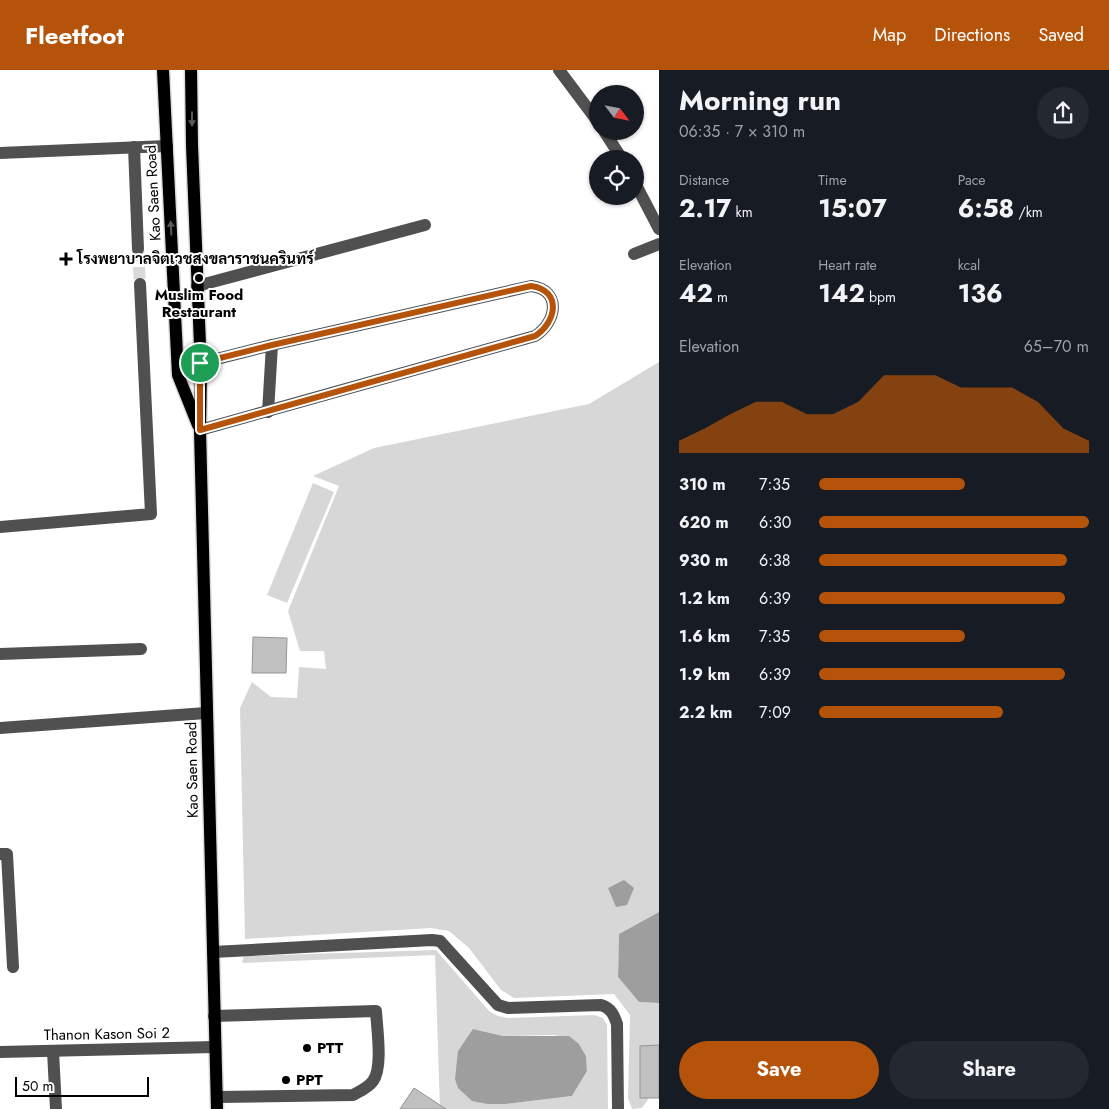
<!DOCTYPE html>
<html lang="en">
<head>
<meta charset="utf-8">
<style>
  :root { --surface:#171b24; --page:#242831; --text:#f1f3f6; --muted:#9ea1a6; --accent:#b45309 }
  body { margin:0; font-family:Jost,Sarabun,sans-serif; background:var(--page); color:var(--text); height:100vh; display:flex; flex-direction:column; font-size:19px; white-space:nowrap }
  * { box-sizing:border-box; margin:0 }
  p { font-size:16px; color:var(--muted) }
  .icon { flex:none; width:28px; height:28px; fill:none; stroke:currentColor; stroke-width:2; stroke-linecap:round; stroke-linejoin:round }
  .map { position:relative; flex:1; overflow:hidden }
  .side { display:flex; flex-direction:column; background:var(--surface); width:450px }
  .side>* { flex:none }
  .needle { width:32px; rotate:122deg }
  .fabs { position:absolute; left:589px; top:15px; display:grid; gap:10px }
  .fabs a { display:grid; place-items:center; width:55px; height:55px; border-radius:50%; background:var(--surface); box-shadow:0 1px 4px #0004; font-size:25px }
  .scale { position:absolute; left:15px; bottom:12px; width:134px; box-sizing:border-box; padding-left:5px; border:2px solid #000; border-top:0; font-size:14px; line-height:18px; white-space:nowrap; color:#000; -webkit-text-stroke:4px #fff; paint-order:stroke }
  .pin { position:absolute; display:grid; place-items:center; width:42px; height:42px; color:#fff; margin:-21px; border:2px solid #fff; border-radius:50%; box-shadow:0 1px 5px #0007 }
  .round { display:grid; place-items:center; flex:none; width:52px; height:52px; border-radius:26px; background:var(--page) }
  .overview { display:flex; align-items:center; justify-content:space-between; height:85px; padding:0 20px }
  h1 { font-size:28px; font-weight:700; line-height:38px }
  .stats { display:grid; grid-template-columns:repeat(3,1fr); gap:8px; height:85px; padding:5px 20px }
  .stats div { display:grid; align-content:center }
  .stats b { font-size:25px; font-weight:700 }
  .stats small { font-size:14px; font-weight:400 }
  .stats p { font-size:14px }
  .chart { height:140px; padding:10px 20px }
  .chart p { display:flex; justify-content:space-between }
  .chart svg { width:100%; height:90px; margin-top:5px; fill:var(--accent); opacity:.7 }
  .cta { display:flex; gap:10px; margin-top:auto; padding:10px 20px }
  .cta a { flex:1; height:58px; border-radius:30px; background:var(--accent); color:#fff; font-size:20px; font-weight:700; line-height:58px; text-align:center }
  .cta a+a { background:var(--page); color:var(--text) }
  ul { padding:0 20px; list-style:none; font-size:16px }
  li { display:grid; grid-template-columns:80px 60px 1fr; align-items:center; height:38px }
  li i { height:12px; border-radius:6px; background:var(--accent) }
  header { display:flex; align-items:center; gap:30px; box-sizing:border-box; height:70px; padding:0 25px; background:var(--accent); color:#fff }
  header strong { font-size:24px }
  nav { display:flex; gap:28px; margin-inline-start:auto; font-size:18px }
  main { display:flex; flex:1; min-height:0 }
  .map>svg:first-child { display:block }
</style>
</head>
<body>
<header>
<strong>Fleetfoot</strong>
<nav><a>Map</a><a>Directions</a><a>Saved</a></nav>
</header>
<main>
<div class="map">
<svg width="659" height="1039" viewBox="0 0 659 1039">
  <rect width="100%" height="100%" fill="#fff"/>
  <g fill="#d7d7d7" fill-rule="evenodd">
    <polygon points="659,292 659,842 619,864 618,907 639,932 659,933 659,975 640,976 640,1028 649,1028 642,1038 632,1039 628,1028 630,945 614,924 514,928 501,920 469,878 449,861 431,858 245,869 240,638 252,612 271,627 297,628 299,597 326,599 324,581 300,581 288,541 339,416 313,406 374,378 589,334"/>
    <polygon points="313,413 334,422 287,533 267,525"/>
    <path d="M436 880 489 941 498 946 508 948 594 945 603 948 607 955 608 1039H440L435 885 242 893 244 886ZM473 959 503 966 555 965 579 974 586 986 587 1001 572 1026 505 1034Z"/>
  </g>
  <g fill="#9e9e9e">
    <polygon points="624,810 634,818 627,835 616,837 608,818"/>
    <polygon points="659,842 659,933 639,932 618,907 619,864"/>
    <polygon points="473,959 503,966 569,966 579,974 586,986 587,1001 572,1026 505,1034 488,1034 472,1031 458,1018 455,1009 458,981"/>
  </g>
  <g fill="#c0c0c0" stroke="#949494">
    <polygon points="253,567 287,568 286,603 252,603"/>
    <polygon points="659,975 659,1028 640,1028 640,976"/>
    <polygon points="414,1018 446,1039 400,1039"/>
  </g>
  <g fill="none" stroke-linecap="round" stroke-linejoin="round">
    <polyline stroke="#d9d9d9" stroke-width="12" stroke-dasharray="12 6" stroke-linecap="butt" points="138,179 140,214"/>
    <g stroke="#dbdbdb" stroke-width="15">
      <g id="major">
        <polyline points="163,0 178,305 198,355"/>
        <polyline points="191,0 192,75 201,300 200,360 217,1039"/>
      </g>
    </g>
    <g stroke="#505050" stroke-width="12">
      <polyline points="559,0 598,52"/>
      <polyline points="604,61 622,89"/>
      <polyline points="134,77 138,179"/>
      <polyline points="0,83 167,76"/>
      <polyline points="635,113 659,159"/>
      <polyline points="634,184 659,174"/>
      <polyline points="197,216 425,155"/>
      <polyline points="268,342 272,275"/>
      <path d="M200 360 535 266C557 252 562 220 531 216L272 275 201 293"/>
      <polyline points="0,457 151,444 140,214"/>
      <polyline points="0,584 141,579"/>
      <polyline points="0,658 206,643"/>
      <polyline points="0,784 7,784 13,897"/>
      <path d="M213 882 432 870 440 871 498 935 508 938 601 935C611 938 614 945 617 954L618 1039"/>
      <path d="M214 946 376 941C377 959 383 998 373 1011 368 1018 360 1021 353 1025L217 1027"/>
      <polyline points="53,981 56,1039"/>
      <polyline points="0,982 215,977"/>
    </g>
    <use href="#major" stroke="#000" stroke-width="12"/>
  </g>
  <defs><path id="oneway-solid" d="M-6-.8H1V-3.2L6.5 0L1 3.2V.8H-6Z" transform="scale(1.25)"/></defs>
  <g fill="#595959">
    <use href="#oneway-solid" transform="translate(192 49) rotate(90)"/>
    <use href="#oneway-solid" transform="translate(171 158) rotate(-93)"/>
  </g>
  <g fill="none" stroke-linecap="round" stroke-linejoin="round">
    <g stroke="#fff" stroke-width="10">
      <path id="route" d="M531 216C562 220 557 252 535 266L200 360V293L272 275Z"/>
    </g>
    <use href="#route" stroke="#b45309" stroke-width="6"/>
  </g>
  <g fill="#000" stroke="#fff" stroke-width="2">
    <path d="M63.5 181.5h5v5h5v5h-5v5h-5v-5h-5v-5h5z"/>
    <circle cx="199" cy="208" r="5"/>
    <circle cx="307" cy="978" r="5"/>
    <circle cx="286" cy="1010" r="5"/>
  </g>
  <g text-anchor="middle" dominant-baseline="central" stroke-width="4" stroke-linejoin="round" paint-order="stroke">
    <g font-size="15" fill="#000" stroke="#fff">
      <text transform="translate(153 123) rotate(-93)">Kao Saen Road</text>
      <text transform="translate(192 700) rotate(-91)">Kao Saen Road</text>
      <text transform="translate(107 964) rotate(-1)">Thanon Kason Soi 2</text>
    </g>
    <g font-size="15" font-weight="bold" fill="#000" stroke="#fff" text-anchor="start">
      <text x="77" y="189">โรงพยาบาลจิตเวชสงขลาราชนครินทร์</text>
      <text x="199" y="225" text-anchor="middle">Muslim Food<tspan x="199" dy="17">Restaurant</tspan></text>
      <text x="317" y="978">PTT</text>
      <text x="296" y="1010">PPT</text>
    </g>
  </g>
</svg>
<div class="fabs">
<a><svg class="needle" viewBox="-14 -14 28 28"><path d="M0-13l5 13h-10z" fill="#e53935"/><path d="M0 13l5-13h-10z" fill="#9ea1a6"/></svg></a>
<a><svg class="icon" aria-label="locate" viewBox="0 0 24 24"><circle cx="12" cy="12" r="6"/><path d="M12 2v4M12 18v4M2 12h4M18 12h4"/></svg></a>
</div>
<div class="scale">50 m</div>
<div class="pin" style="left:200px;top:293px;background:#1e9e55"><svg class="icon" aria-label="arrive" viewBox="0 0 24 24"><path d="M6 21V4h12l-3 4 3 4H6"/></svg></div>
</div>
<section class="side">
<div class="overview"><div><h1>Morning run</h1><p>06:35 · 7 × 310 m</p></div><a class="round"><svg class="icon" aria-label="share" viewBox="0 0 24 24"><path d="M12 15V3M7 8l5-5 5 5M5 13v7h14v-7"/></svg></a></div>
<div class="stats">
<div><p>Distance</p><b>2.17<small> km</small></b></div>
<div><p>Time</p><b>15:07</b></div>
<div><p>Pace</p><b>6:58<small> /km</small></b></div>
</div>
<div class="stats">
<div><p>Elevation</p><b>42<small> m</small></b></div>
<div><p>Heart rate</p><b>142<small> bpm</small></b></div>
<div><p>kcal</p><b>136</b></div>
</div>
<div class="chart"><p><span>Elevation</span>65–70 m</p>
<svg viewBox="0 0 160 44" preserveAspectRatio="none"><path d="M0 44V38L10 32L20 25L30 19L40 19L50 25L60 25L70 19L80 6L90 6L100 6L110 12L120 12L130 12L140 19L150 32L160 38V44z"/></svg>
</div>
<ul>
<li><b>310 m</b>7:35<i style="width:54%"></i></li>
<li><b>620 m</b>6:30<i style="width:100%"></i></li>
<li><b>930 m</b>6:38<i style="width:92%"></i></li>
<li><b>1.2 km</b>6:39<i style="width:91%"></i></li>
<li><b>1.6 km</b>7:35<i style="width:54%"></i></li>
<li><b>1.9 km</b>6:39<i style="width:91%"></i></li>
<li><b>2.2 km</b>7:09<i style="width:68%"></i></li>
</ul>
<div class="cta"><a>Save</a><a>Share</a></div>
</section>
</main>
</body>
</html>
